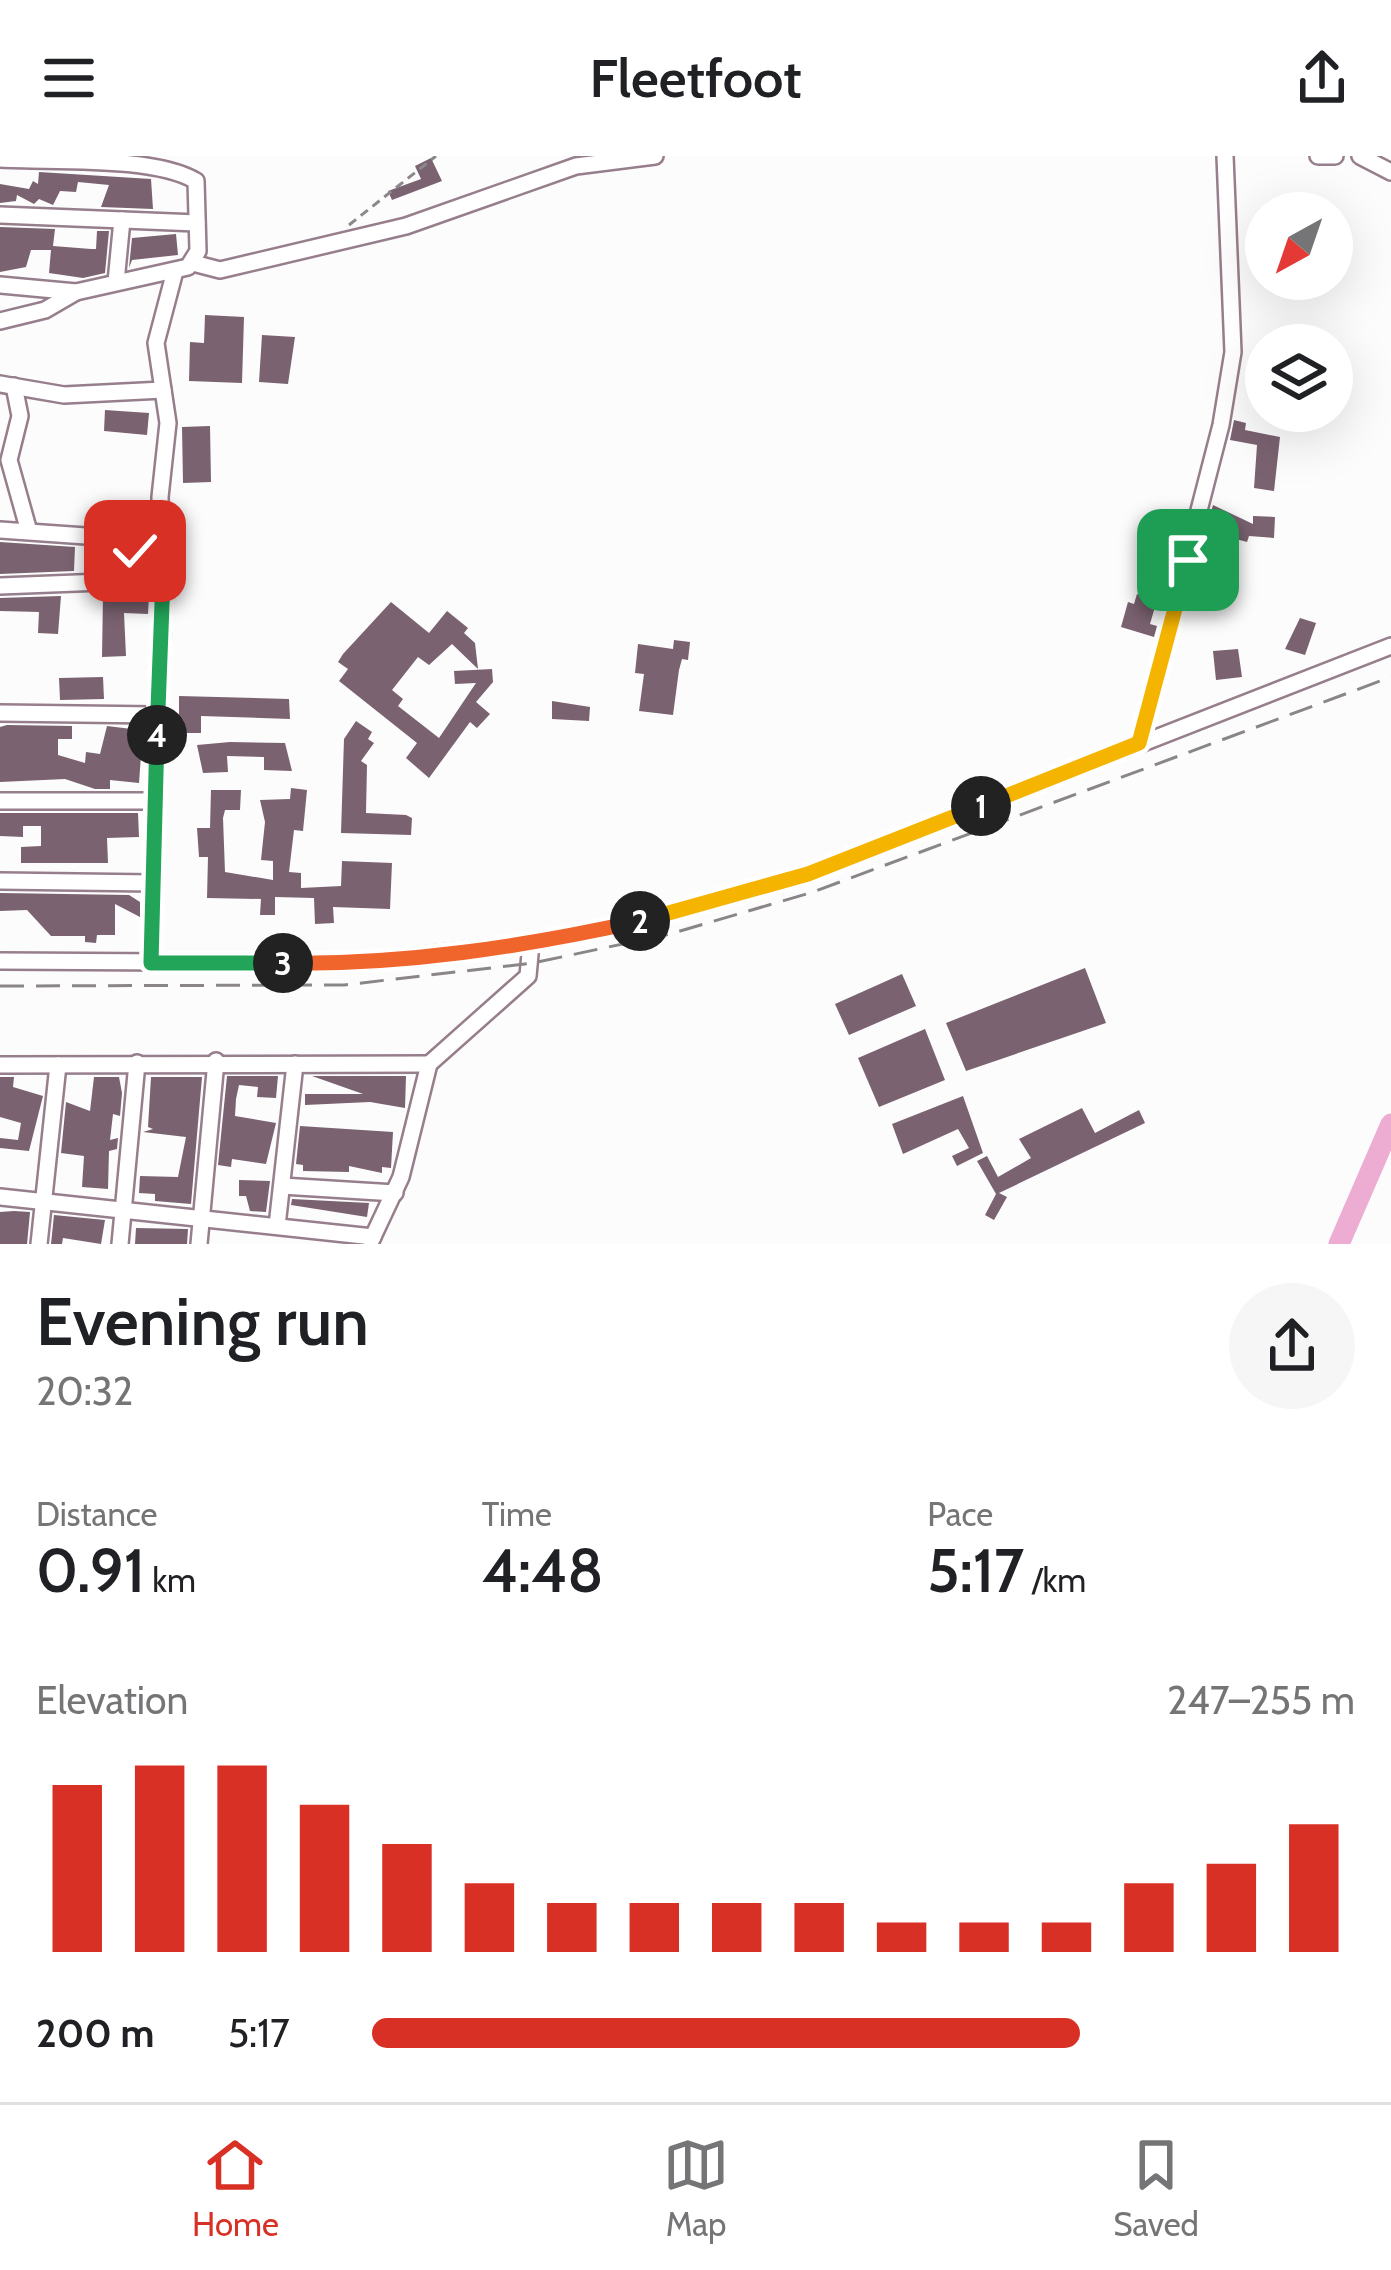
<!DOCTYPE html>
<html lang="en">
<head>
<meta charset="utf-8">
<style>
  :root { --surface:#fff; --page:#f6f6f6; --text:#202124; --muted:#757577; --line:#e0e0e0; --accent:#d93025 }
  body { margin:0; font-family:Cabin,sans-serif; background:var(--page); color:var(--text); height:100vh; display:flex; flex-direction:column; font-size:45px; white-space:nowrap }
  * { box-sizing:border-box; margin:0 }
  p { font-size:39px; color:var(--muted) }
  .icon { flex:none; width:66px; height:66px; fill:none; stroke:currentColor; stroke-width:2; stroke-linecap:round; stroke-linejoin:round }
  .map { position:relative; height:1088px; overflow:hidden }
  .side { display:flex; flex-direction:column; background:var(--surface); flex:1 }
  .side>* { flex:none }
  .needle { width:78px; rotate:220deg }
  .fabs { position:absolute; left:1245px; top:36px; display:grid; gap:24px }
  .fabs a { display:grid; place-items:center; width:108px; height:108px; border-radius:50%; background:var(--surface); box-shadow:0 12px 48px #0002; font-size:60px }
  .pin { position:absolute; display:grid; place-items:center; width:102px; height:102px; color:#fff; margin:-51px; border-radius:24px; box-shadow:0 6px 18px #0006 }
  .km { position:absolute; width:60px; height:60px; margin:-30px; border-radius:50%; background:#222; color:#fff; font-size:33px; line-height:60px; text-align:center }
  .round { display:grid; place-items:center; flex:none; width:126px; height:126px; border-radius:63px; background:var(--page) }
  .headline { display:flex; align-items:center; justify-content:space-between; height:204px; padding:0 36px }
  h1 { font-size:66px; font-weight:600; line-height:90px }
  .stats { display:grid; grid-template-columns:repeat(3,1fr); gap:18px; height:204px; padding:12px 36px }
  .stats div { display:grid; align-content:center }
  .stats b { font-size:60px; font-weight:600 }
  .stats small { font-size:33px; font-weight:400 }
  .stats p { font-size:33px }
  .chart { height:336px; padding:24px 36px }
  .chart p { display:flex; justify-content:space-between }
  .chart svg { width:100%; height:216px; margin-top:12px; stroke:var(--accent); stroke-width:6 }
  ul { padding:0 36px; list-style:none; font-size:39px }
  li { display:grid; grid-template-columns:192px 144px 1fr; align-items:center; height:90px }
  li i { height:30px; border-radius:15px; background:var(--accent) }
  header { display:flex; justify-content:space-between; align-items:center; height:156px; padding:0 36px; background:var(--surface); font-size:54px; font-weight:600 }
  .tab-bar { display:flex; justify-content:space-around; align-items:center; height:168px; border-top:3px solid var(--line); background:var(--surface); font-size:33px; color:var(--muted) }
  .tab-bar a { display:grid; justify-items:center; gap:6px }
  .tab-bar .current { color:var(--accent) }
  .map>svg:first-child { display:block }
</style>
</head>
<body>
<header><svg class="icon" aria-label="menu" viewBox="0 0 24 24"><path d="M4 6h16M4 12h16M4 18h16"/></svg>Fleetfoot<svg class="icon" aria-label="share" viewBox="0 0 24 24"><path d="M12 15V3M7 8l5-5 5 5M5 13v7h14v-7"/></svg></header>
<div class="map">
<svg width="1391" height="1088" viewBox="0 0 1391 1088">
  <rect width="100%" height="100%" fill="#fcfcfc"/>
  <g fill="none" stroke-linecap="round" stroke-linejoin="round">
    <polyline stroke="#edadd2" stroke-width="21" points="1339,1088 1391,968"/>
  </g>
  <g fill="#7a6270">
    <polygon points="431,2 442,25 392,44 388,35 421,23 415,10"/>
    <polygon points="39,16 151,23 153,53 101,51 109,29 78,26 76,36 60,35 53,49 39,43 34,48 17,39 16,45 0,47 0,28 29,33 33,25 38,28"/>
    <polygon points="0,71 55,73 53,90 91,93 96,93 97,75 109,75 105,117 83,122 49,117 51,94 31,94 26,111 0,116"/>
    <polygon points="176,78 178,99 132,104 129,112 132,82"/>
    <polygon points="205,159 244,161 242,227 189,225 190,186 204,187"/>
    <polygon points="262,179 295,181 288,228 259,226"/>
    <polygon points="105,254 149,257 147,279 104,275"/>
    <polygon points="1234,264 1246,267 1245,274 1280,281 1274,335 1254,332 1257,289 1230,284"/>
    <polygon points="210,270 211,326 183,327 182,271"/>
    <polygon points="1213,349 1253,368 1253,360 1275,361 1274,382 1249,380 1247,386 1206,375"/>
    <polygon points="0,386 75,391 74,415 0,418"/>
    <polygon points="149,437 148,458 124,457 126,500 102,501 103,438"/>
    <polygon points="1137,438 1157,444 1150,468 1157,470 1154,481 1121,471 1128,446 1134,448"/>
    <polygon points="61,440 58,478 38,477 39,456 0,455 0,442"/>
    <polygon points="391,446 429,477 447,455 468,472 464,477 475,487 478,513 452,488 429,509 418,501 392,534 403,543 398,550 439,582 476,527 455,528 454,515 492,513 493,526 476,546 490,558 477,572 470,566 429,622 406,602 417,587 339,525 348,513 338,506 343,498"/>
    <polygon points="1300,462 1316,467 1305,499 1285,493"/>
    <polygon points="674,484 690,486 688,504 682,503 679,514 673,559 639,555 644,518 635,517 638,488 673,493"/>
    <polygon points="1238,493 1242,521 1216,524 1213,495"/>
    <polygon points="103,521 104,543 60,544 59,522"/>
    <polygon points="179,540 289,543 290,563 201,560 201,577 179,577"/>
    <polygon points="552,545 590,551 589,565 552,563"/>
    <polygon points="356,565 372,576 368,583 374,587 361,605 367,609 366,657 406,659 412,662 411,679 341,677 344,583"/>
    <polygon points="7,569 72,570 72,583 58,583 58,599 85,607 86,596 100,598 107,570 140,574 134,597 141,599 139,627 110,624 110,633 95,633 65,623 0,626 0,571"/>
    <polygon points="230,586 285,587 292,615 264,614 264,601 227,600 228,616 203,617 197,589"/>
    <polygon points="291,632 307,634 303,675 294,674 289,716 301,717 301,732 341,730 342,705 392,707 390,753 333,751 334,767 315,768 314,742 275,741 275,759 260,759 261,743 207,742 208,701 199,701 197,672 210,672 211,634 241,634 240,654 225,654 223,662 225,716 273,724 273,705 261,704 265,666 260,644 290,643"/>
    <polygon points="0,657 138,657 139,681 107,682 108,707 21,707 21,691 41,690 41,670 23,670 23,681 0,680"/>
    <polygon points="0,737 129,739 140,746 140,761 115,748 115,779 97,779 96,787 85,786 85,780 51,780 27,754 0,755"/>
    <polygon points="1085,812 1106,867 966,915 946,867"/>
    <polygon points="902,818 916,850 849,879 835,848"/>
    <polygon points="925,873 945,924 879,951 858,902"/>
    <polygon points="227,920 278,920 276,942 257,941 258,931 239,929 236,943 235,960 276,967 266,1008 232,1003 231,1011 218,1009"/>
    <polygon points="312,920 406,920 405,952 370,946 305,949 305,938 363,938"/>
    <polygon points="0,921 14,921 13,931 43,940 29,995 0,992 0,982 18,984 21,967 0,961"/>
    <polygon points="94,921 119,921 122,937 120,960 113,958 110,984 118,982 117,993 109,995 108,1033 82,1031 84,1000 61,997 66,946 90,955"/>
    <polygon points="151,921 202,921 191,1048 155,1045 155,1038 139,1037 140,1020 178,1021 186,981 143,976 153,973 148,971"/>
    <polygon points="963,940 983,997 957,1010 952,1000 969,992 958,973 903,998 892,968"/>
    <polygon points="1082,952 1095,977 1139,954 1145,967 999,1037 1007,1041 994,1064 985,1059 996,1038 977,1005 987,1000 998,1021 1031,1002 1019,983"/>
    <polygon points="300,970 393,976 391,1012 382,1011 382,1017 349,1010 349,1016 303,1015 303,1009 296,1008"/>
    <polygon points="239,1024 270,1025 266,1056 250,1055 246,1040 239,1040"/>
    <polygon points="292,1043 369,1047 367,1061 291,1049"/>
    <polygon points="14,1055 30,1056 27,1088 0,1088 0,1056"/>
    <polygon points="54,1059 105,1064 101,1088 63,1082 62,1088 51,1088"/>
    <polygon points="136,1072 188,1073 187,1088 135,1088"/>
  </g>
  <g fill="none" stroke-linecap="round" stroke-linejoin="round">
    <g stroke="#977e8c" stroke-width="20">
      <g id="minor">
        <polyline points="1318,0 1335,0"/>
        <polyline points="1360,0 1391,16"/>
        <path d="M0 3C56 6 154 0 196 25L198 95 188 111 76 136 0 129"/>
        <polyline points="0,59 197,67"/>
        <polyline points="193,107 220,114 406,70 576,10 655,0"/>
        <polyline points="116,126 122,64"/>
        <polyline points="0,165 45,154 76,136"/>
        <polyline points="0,228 64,239 163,234"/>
        <polyline points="14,230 20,260 9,304 28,372"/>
        <polyline points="0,374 100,381 141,401 146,425"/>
        <polyline points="0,430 153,424"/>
        <polyline points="0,557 156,559"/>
        <polyline points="1139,587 1221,269 1233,196 1225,0"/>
        <polyline points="0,645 156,645"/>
        <polyline points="0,725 153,727"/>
        <polyline points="0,805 354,807 531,787 637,766 808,718 1391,490"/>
        <polyline points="151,807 156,559 163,473 160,341 168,267 156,187 175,115"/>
        <polyline points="0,909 429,908"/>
        <polyline points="282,1030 395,1037"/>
        <polyline points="0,1041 373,1081"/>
        <polyline points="277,1070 295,908"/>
        <polyline points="371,1085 401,1021 429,908 528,820 531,787"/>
        <polyline points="39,1088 58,909"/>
        <polyline points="120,1088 137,907"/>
        <polyline points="199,1088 216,905"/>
      </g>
    </g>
    <polyline stroke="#8c878a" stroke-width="3" stroke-dasharray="9 6" stroke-linecap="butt" points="349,69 436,0"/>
    <use href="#minor" stroke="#fff" stroke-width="15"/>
    <polyline stroke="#8a8688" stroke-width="3" stroke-dasharray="24 12" stroke-linecap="butt" points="0,830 344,829 533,807 670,778 813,736 1391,521"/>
  </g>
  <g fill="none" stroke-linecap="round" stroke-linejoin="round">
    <g stroke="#fff" stroke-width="24">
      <polyline id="split-1" points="981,650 1139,587 1188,404"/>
    </g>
    <g stroke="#fff" stroke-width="24">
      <polyline id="split-2" points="640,765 808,718 981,650"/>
    </g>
    <g stroke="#fff" stroke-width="24">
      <path id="split-3" d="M283 807C403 809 522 791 640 765"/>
    </g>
    <g stroke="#fff" stroke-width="24">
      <polyline id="split-4" points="157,579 151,807 283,807"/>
    </g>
    <g stroke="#fff" stroke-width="24">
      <polyline id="split-5" points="135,395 146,424 163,422 157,579"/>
    </g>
    <use href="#split-1" stroke="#f5b400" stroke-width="15"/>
    <use href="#split-2" stroke="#f5b400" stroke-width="15"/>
    <use href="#split-3" stroke="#f0652b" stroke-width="15"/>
    <use href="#split-4" stroke="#22a559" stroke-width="15"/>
    <use href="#split-5" stroke="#22a559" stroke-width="15"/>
  </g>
</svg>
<div class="fabs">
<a><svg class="needle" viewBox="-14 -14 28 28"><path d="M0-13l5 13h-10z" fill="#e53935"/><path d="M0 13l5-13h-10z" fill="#757577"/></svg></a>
<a><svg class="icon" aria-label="layers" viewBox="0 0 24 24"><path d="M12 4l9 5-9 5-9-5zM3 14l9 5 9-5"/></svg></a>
</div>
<div class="pin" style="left:1188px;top:404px;background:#1e9e55"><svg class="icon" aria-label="arrive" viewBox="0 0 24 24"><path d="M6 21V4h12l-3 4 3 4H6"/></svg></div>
<div class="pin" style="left:135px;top:395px;background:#d93025"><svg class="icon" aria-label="check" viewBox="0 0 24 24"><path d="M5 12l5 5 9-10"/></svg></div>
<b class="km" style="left:981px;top:650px">1</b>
<b class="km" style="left:640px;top:765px">2</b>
<b class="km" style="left:283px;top:807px">3</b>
<b class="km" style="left:157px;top:579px">4</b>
</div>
<section class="side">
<div class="headline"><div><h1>Evening run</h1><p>20:32</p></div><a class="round"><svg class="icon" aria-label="share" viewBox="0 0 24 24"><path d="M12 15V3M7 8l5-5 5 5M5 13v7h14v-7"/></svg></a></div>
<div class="stats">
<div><p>Distance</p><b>0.91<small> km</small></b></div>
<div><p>Time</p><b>4:48</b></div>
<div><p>Pace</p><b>5:17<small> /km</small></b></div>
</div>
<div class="chart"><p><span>Elevation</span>247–255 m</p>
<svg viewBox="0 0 160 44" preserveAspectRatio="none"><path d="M5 44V10M15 44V6M25 44V6M35 44V14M45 44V22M55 44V30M65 44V34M75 44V34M85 44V34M95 44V34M105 44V38M115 44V38M125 44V38M135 44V30M145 44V26M155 44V18"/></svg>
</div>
<ul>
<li><b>200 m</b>5:17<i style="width:72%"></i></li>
</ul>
</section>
<nav class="tab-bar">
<a class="current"><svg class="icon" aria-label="home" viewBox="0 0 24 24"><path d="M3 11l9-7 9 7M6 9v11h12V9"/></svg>Home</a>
<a><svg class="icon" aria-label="map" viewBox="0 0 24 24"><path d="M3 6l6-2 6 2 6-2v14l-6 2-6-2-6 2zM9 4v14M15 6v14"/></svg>Map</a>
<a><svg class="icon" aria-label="saved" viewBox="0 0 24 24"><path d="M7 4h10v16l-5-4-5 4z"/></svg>Saved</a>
</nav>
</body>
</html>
